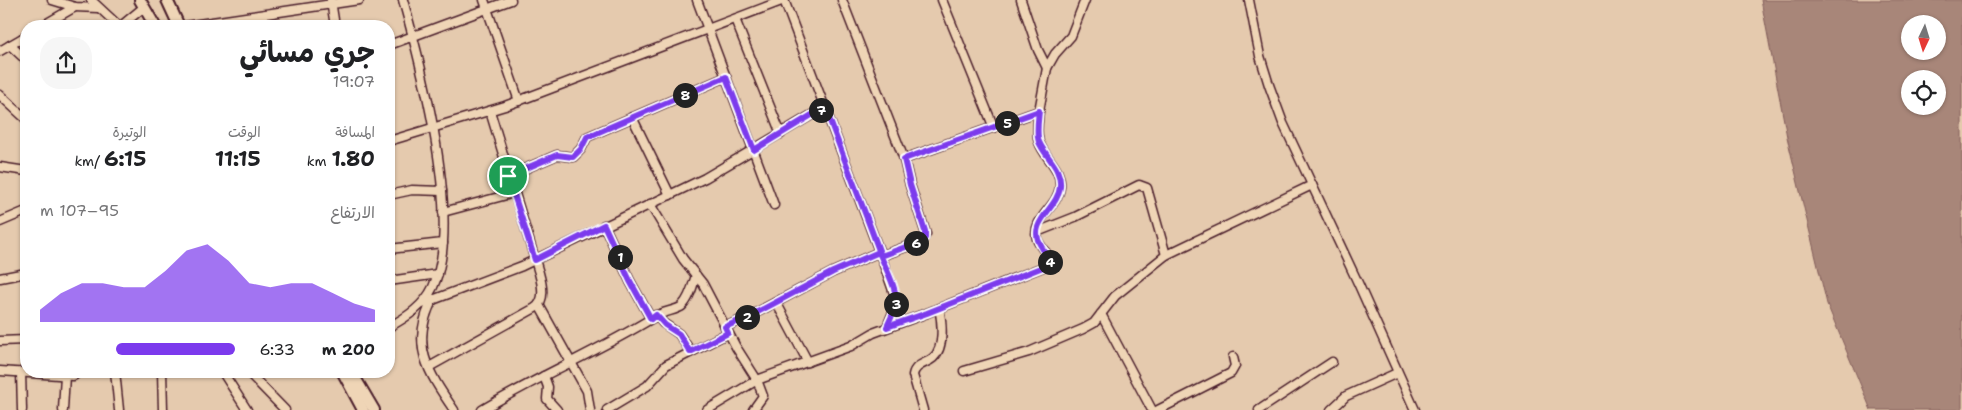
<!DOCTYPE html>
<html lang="ar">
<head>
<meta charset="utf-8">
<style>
  :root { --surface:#fff; --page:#f6f6f6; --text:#202124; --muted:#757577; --accent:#7c3aed }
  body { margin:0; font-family:"Shantell Sans","Playpen Sans Arabic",sans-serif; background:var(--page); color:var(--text); direction:rtl; height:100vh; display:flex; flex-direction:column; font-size:19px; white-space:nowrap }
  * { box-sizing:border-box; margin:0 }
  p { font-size:16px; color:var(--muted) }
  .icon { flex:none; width:28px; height:28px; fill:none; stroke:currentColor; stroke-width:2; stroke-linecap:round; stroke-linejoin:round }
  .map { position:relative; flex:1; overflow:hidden; direction:ltr }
  .drawer { position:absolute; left:20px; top:20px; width:375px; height:358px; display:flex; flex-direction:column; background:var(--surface); border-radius:20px; box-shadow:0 1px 4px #0004; direction:rtl }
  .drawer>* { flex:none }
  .needle { width:32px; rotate:184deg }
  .fabs { position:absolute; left:1901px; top:15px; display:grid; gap:10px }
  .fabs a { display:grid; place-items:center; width:45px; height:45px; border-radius:50%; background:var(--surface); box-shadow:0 1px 4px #0004; font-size:25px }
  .pin { position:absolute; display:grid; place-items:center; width:42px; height:42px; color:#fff; margin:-21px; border:2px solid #fff; border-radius:50%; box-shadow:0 1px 5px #0007 }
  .km { position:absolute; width:25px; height:25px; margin:-12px; border-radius:50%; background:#222; color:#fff; font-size:14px; line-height:25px; text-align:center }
  .round { display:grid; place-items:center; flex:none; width:52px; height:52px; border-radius:20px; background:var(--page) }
  .overview { display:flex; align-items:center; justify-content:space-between; height:85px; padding:0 20px }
  h1 { font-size:28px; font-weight:700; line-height:38px }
  .metrics { display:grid; grid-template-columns:repeat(3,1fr); gap:8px; height:85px; padding:5px 20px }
  .metrics div { display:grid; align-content:center }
  .metrics b { font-size:21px; font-weight:700 }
  .metrics small { font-size:14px; font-weight:400 }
  .metrics p { font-size:14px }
  .chart { height:140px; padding:10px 20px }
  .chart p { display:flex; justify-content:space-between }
  .chart svg { width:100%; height:90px; margin-top:5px; fill:var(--accent); opacity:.7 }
  ul { padding:0 20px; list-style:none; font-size:16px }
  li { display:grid; grid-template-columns:80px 60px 1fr; align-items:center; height:38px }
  li i { height:12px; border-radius:6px; background:var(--accent) }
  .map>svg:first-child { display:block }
</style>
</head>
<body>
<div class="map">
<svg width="1962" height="410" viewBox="0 0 1962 410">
  <rect width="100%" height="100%" fill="#e5caae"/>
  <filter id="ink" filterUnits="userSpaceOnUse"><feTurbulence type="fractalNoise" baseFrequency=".02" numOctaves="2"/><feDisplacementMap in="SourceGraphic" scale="10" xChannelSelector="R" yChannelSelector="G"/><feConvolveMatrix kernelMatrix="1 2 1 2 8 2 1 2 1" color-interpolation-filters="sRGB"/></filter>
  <g filter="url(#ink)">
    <path fill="#a88679" stroke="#825d5a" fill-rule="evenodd" d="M1761 0H1962V410H1871L1827 304 1787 137ZM1910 24H1938V51H1910ZM1910 79H1938V106H1910Z"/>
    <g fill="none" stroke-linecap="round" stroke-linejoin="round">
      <g stroke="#4a1f2b" stroke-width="11">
        <g id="minor">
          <polyline points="52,0 75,7 98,8"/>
          <polyline points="91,0 119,26"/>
          <polyline points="484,0 519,101"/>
          <polyline points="697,0 774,205"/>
          <polyline points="784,0 881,256"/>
          <polyline points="842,0 904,159 910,185 926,234 922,241 881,256 896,299 896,305 887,327"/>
          <polyline points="942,0 994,128"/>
          <polyline points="1021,0 1038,50 1047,68"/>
          <polyline points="1249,0 1260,56 1269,85 1283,123 1358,283 1415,410"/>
          <polyline points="331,1 335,26"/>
          <polyline points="735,19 781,134"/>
          <polyline points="42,26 75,7"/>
          <polyline points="121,26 144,7"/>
          <polyline points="185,26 359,0"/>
          <polyline points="10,45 26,60"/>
          <polyline points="389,45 511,0"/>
          <polyline points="0,51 26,36"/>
          <polyline points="0,95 26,119"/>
          <polyline points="632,117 670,195"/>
          <polyline points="389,141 505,106 784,0"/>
          <polyline points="904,159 1039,111 1047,68 1055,54 1071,36 1085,0"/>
          <polyline points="0,167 26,171"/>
          <polyline points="508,176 557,155 573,157 581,149 587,137 726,77"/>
          <polyline points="389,195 412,190 442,191"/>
          <polyline points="650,204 683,259 703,284 736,347 757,380 763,396 753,410"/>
          <polyline points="443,212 514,193"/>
          <polyline points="0,222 26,211"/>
          <polyline points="604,225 630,281 651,319"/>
          <polyline points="1037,232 1075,217 1139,185 1147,188 1166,255"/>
          <polyline points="389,249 443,243"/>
          <polyline points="0,278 26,273"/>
          <polyline points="389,281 438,274"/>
          <path d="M433 299C409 344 428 372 454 410"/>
          <polyline points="776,302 808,362"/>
          <polyline points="422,304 522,266 705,178 825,107"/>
          <polyline points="539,305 587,391 590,410"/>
          <polyline points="1101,314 1152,410"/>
          <polyline points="656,315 663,323 679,334 691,352"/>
          <path d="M389 327C407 317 424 306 433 287 463 223 422 68 403 0"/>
          <polyline points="725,327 750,316 833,272 879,252"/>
          <polyline points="0,341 26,340"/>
          <path d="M429 367 535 308C546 300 542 284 539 273L490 111"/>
          <polyline points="0,371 73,376 75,375 76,371"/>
          <polyline points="115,371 119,410"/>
          <polyline points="162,371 163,410"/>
          <polyline points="222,371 247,410"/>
          <polyline points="247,371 285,410"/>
          <polyline points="964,371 1029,352 1083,329 1094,323 1115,296 1166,255 1312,185"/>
          <polyline points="21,372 22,410"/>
          <polyline points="544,376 548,387 547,399 557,410"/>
          <polyline points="63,410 65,375"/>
          <path d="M482 410C538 376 599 351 654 317 661 312 678 310 682 306 690 298 693 285 696 275"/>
          <polyline points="607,410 647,386 666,365 728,333"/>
          <path d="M707 410 757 380 851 346 873 333 927 313 1048 265 1050 263V258C1046 252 1040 247 1037 239 1031 219 1058 207 1060 187 1062 168 1045 159 1039 142 1036 133 1038 121 1039 111"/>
          <path d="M923 410 913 375C915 364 926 364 933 358 945 348 942 321 939 308"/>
          <polyline points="1158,410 1231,373 1235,366 1233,357"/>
          <polyline points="1259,410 1332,362"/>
          <polyline points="1331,410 1346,396 1397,373"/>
        </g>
      </g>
      <g stroke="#4a1f2b" stroke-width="14">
        <g id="major">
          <polyline points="140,0 155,26"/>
          <polyline points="167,0 179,26"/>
          <polyline points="342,371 363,410"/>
          <polyline points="351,371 374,410"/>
        </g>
      </g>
      <use href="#minor" stroke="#efd5b6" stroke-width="8"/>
      <use href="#major" stroke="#efd5b6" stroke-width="10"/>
    </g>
  </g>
  <g fill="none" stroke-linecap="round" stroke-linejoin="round" filter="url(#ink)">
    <g stroke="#fff" stroke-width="10">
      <path id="route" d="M508 176 535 260 604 225 630 281 651 319 656 315 665 325 679 334 690 352 728 333 725 327 750 316 833 272 879 252C884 265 899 292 896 305 894 312 890 320 887 327L927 313 1048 265 1050 262V258C1048 254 1043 251 1041 246 1026 222 1058 209 1060 187 1062 168 1046 158 1039 142 1036 133 1038 121 1039 111L904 159 910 185 925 231V238L922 241 881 256C863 206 843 157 825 107L754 150 726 77 587 137 581 149 573 157 557 155 508 176"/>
    </g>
    <use href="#route" stroke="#7c3aed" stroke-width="6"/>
  </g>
</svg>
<div class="fabs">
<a><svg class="needle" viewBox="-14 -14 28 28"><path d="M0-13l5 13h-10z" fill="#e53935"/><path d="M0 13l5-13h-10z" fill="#757577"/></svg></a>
<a><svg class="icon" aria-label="locate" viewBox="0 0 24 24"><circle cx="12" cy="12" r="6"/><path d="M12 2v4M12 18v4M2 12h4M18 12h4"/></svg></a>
</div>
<div class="pin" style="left:508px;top:176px;background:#1e9e55"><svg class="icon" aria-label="arrive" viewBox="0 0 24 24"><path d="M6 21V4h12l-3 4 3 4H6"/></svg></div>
<b class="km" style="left:620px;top:257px">1</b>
<b class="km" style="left:747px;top:317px">2</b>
<b class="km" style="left:896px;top:304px">3</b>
<b class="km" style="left:1050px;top:262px">4</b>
<b class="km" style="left:1007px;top:123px">5</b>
<b class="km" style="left:916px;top:243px">6</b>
<b class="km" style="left:821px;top:110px">7</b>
<b class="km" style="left:685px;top:95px">8</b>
<section class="drawer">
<div class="overview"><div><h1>جري مسائي</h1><p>19:07</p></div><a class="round"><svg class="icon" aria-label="share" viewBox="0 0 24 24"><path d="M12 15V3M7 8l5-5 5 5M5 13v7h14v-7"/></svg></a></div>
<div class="metrics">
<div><p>المسافة</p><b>1.80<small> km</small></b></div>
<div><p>الوقت</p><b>11:15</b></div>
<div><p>الوتيرة</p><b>6:15<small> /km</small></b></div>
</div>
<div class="chart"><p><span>الارتفاع</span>95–107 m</p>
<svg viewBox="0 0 160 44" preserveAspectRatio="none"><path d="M0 44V38L10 30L20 25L30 25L40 27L50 27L60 19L70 9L80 6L90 14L100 25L110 27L120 25L130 25L140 30L150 35L160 38V44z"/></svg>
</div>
<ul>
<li><b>200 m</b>6:33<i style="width:61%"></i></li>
</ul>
</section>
</div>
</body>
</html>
